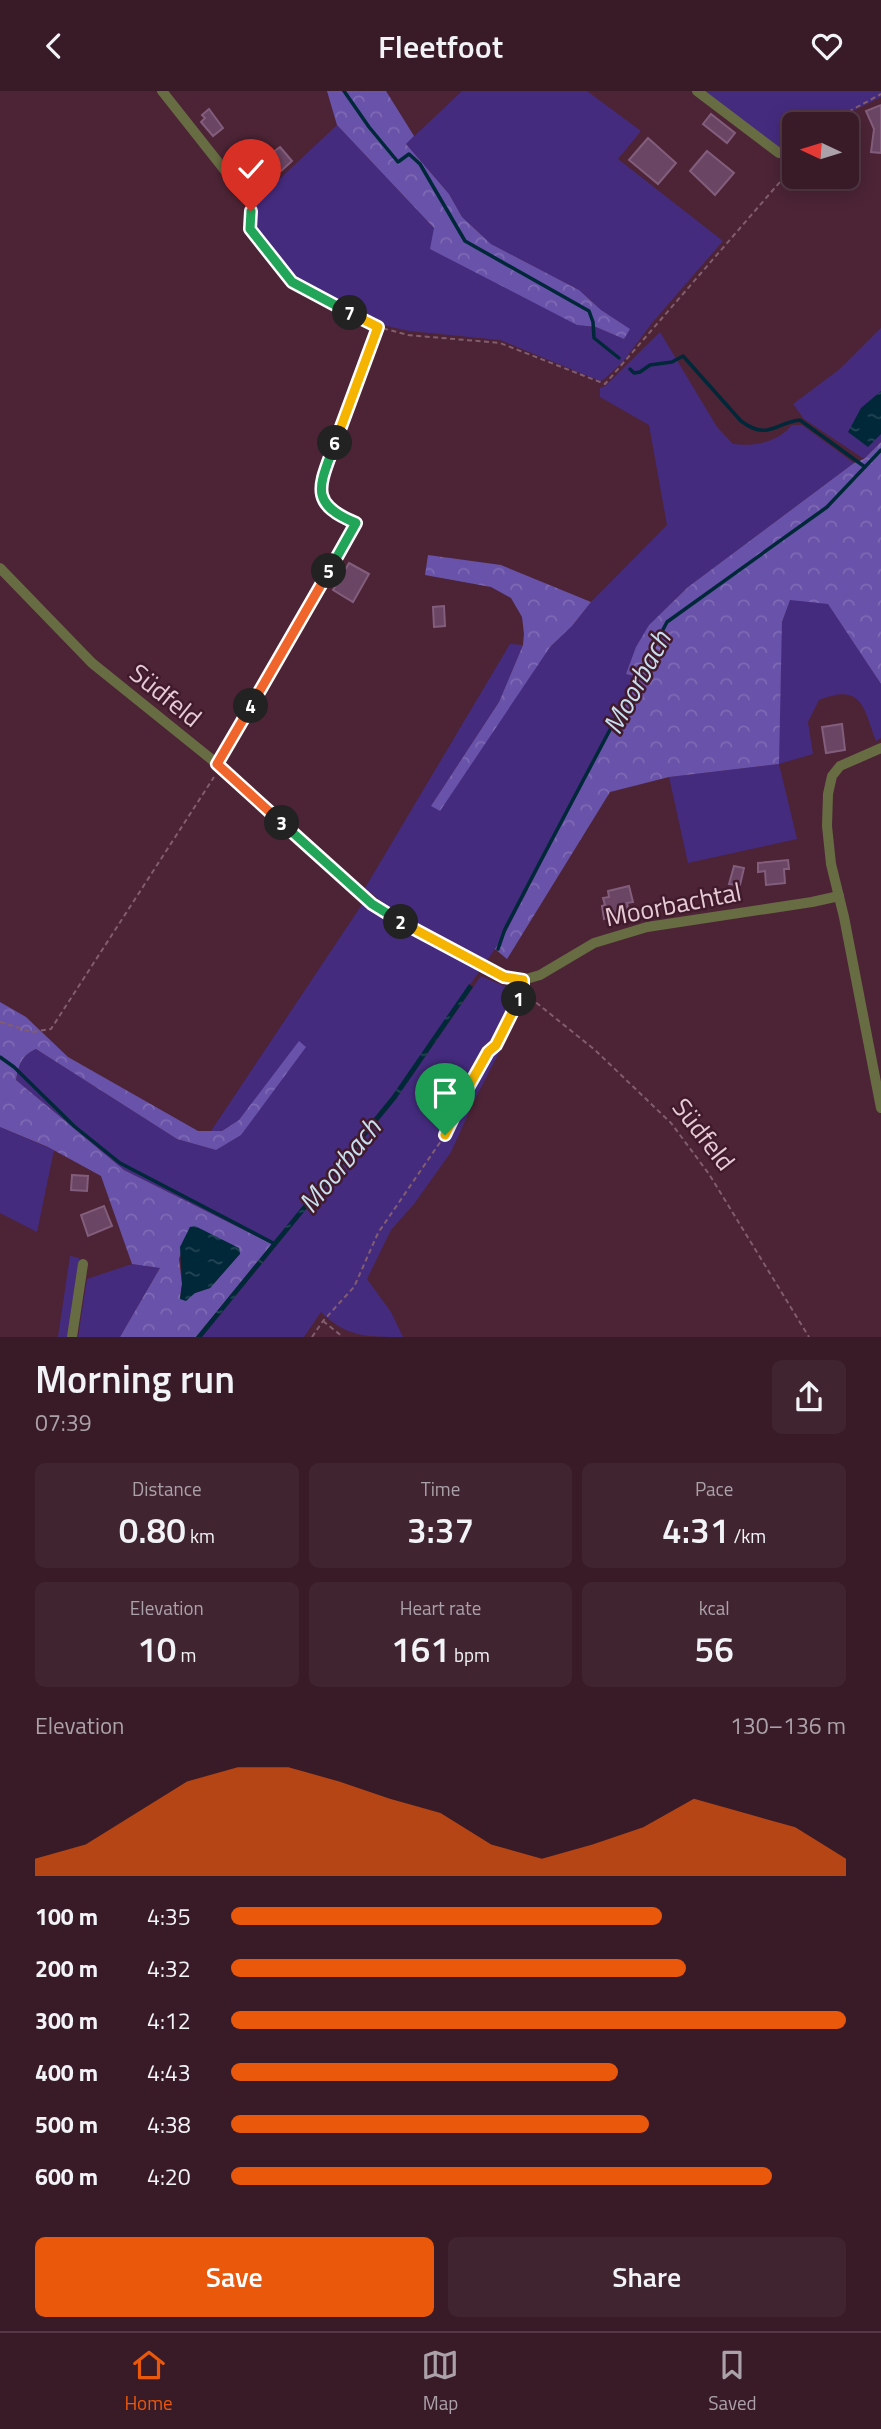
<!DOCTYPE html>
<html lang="en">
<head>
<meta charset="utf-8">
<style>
  :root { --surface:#391b28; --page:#402430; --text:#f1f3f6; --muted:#aba1a8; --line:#533945; --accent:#ea580c }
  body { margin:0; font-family:"Titillium Web",sans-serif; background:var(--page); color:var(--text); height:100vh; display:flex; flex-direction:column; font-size:26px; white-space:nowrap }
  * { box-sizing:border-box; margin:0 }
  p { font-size:23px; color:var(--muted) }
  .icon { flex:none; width:38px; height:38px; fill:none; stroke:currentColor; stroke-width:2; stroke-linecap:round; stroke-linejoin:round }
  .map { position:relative; height:1246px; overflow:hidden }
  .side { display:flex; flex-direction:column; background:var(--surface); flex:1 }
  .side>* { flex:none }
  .needle { width:46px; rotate:274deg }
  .buttons { position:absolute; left:782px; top:21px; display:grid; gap:14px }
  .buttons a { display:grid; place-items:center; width:77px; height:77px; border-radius:10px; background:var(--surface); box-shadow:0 4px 18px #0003,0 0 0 2px var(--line); font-size:35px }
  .pin { position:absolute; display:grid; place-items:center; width:60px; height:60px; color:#fff; margin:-72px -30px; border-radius:50% 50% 50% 0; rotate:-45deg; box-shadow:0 0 7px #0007 }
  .pin .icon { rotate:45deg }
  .km { position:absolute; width:35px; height:35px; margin:-18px; border-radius:50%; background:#222; color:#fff; font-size:19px; line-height:35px; text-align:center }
  .round { display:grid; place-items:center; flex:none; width:74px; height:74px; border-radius:10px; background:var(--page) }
  .overview { display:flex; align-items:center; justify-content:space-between; height:119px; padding:0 35px }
  h1 { font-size:38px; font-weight:600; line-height:52px }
  .stats { display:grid; grid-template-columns:repeat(3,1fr); gap:10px; height:119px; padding:7px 35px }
  .stats div { display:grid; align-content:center; border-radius:10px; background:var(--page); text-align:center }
  .stats b { font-size:35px; font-weight:600 }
  .stats small { font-size:19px; font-weight:400 }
  .stats p { font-size:19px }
  .chart { height:196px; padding:14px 35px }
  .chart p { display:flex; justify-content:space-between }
  .chart svg { width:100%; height:126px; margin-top:7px; fill:var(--accent); opacity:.7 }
  .primary-button { display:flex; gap:14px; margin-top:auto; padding:14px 35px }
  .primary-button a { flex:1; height:80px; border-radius:10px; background:var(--accent); color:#fff; font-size:28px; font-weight:600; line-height:80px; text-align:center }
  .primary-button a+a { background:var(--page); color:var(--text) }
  ul { padding:0 35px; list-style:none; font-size:23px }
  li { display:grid; grid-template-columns:112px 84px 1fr; align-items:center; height:52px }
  li i { height:18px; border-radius:9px; background:var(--accent) }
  header { display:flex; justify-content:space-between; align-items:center; height:91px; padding:0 35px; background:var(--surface); font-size:32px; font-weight:600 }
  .tabs { display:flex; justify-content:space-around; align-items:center; height:98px; border-top:2px solid var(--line); background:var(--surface); font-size:19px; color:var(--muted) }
  .tabs a { display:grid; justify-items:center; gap:4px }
  .tabs .active { color:var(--accent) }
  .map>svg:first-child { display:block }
</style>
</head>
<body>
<header><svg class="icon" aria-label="back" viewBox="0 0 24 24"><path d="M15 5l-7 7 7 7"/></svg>Fleetfoot<svg class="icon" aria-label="heart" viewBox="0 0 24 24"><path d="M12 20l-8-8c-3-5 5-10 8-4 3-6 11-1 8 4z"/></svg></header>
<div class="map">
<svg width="881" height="1246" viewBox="0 0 881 1246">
  <defs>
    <pattern id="forest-crowns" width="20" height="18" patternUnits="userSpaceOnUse" patternTransform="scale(1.75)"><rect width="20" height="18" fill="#6952a9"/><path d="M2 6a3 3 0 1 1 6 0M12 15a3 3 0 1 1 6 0" fill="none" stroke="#7e6ab4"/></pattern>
    <pattern id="water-ripples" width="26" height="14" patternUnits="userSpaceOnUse" patternTransform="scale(1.75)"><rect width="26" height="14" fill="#002839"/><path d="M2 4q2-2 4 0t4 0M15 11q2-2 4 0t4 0" fill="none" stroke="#254655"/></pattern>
  </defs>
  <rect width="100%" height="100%" fill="#4c2436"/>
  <g fill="#452b7e">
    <polygon points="462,0 587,0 641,40 618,68 723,150 652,232 622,272 603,289 600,290 500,249 409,240 378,233 294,189 253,135 254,112 337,34 434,137 577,234 596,236 624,248 629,238 601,219 579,199 491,153 462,126 449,103 406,53"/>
    <polygon points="704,0 881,0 881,6 827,33 794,33 794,50 780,57"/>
    <polygon points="881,237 881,351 864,368 804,328 793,313 840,278"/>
    <path d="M660 241 717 336 733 353C755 356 778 351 792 334H802L854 372 688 496 649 534 626 583 638 586 507 839 495 858 392 1005 272 1153 124 1079 16 989C19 973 21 965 36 958L177 1048 216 1059 298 951 239 1029 222 1040H211L363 812 379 823 386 814 365 797 510 553 523 554 499 611 431 715 550 556 572 535 591 511 667 434 649 334 600 306V297L605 295Z"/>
    <path d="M790 508 828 512 881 593V647L876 650C863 615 862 592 819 609L808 631 813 663 779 673 797 748 688 772 669 686 778 673 782 531Z"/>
    <path d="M481 885 513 899 515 907 524 913 474 1010 451 1061 414 1113 391 1139 367 1188 391 1221 403 1246C367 1246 346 1246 321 1221L304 1246H202L396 1008Z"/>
    <polygon points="0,1036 54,1059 37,1141 0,1122"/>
    <polygon points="70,1165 79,1167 80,1171 69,1246 58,1246"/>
    <polygon points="132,1173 160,1177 120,1246 78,1246 87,1188"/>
  </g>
  <g fill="url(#forest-crowns)" fill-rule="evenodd">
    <polygon points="327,0 386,0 414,45 406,53 449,103 462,126 491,153 579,199 601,219 630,238 624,248 596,236 577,234 430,158 434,137 337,34"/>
    <polygon points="881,351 881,593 828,513 790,509 782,531 779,673 669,686 610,701 507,868 495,858 507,839 638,586 626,583 636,556 649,534 688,496 854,372 864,368"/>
    <polygon points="428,464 501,474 591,511 572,535 550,556 440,720 431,715 499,611 523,554 524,543 522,526 511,507 491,496 425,484"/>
    <path d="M0 911 26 926 68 966 198 1040H222L239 1029 299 950 306 956 241 1044 216 1059 177 1048 36 958C21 965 19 973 16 989L124 1079 272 1153 196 1246H120L160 1177 132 1173 101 1085 48 1056 0 1036ZM190 1136H195L240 1162 210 1197 180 1207 182 1193 179 1168Z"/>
  </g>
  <g fill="url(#water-ripples)">
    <polygon points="881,300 881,343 868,356 848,341 861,317"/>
    <polygon points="469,893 473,896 396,1008 202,1246 196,1246 392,1005"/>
    <polygon points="195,1135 239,1157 240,1163 210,1197 195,1202 186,1210 180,1208 182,1193 180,1156 190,1136"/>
  </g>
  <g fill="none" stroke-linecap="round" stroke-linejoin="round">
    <g stroke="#002839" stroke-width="3.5">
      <polyline points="344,0 369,36 398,71 409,63 420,73 465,150 589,220 593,231 594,247 619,267"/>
      <path d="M630 278 634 282 640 281 650 274 672 271 683 265 741 330C768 350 774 332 800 329L865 376"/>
      <polyline points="498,858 505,838 540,771 667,531 827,416 881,359"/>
      <polyline points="0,966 14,976 74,1035 120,1072 275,1153"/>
    </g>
  </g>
  <g fill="#6a4664" stroke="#835d7c" stroke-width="2">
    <polygon points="881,14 881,62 871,61 874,38 866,20"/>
    <polygon points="209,18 223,37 213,45 201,31 205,27 202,24"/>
    <polygon points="711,23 735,42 727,52 703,33"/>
    <polygon points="648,47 676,72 658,93 629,69"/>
    <polygon points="280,56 292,70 281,80 268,65"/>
    <polygon points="707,60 734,82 715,104 690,80"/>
    <polygon points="349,472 369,483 353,511 333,499"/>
    <polygon points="444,515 445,535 434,536 433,516"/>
    <polygon points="842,633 845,659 826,662 822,636"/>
    <polygon points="788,769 789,778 784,778 785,792 766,794 765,780 758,781 758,772"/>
    <polygon points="734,775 744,777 740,794 729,793"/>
    <polygon points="629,795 633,811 627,812 629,822 604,828 602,815 605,814 603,807 609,806 608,800"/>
    <polygon points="72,1084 88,1085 87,1100 71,1099"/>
    <polygon points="104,1115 112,1135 88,1145 81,1124"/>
  </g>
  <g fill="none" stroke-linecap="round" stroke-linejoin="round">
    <g stroke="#815d6d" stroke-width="2" stroke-dasharray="5 3.5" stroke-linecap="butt">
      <polyline points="826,33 881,3"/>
      <polyline points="787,56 794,50"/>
      <polyline points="251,121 250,138 292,191 378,236 408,244 500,252 605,293 786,84 785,70"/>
      <path d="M306 521 356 432C328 421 320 416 324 384L378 237"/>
      <polyline points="523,901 595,959 671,1032 709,1083 809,1246"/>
      <polyline points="0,931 32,941 51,938 214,686"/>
      <polyline points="323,1230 343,1246"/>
      <polyline points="312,1246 323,1230 354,1196 378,1142 445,1044 465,1001 488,961 496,954 522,903"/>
    </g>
    <g stroke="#686c43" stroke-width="10">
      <polyline points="162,0 249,110"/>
      <polyline points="697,0 779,62"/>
      <polyline points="0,477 92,572 221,676 372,812 392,826 504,886 523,889 540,884 594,852 647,836 812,811 839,805"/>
      <polyline points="881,657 840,675 832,685 828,703 827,735 831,773 844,826 881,1017"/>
      <polyline points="217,673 300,531"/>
      <polyline points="72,1246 83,1173"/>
    </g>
  </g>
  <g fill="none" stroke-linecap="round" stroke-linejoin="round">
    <g stroke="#fff" stroke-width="14">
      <polyline id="split-1" points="445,1044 465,1002 488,961 496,954 519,908"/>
    </g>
    <g stroke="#fff" stroke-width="14">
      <polyline id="split-2" points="401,831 504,886 523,889 523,901 519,908"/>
    </g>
    <g stroke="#fff" stroke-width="14">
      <polyline id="split-3" points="282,732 372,813 401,831"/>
    </g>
    <g stroke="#fff" stroke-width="14">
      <polyline id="split-4" points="251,615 217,673 282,732"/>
    </g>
    <g stroke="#fff" stroke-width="14">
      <polyline id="split-5" points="251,615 329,480"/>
    </g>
    <g stroke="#fff" stroke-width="14">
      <path id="split-6" d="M329 480 356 432C307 412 320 394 335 352"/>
    </g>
    <g stroke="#fff" stroke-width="14">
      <polyline id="split-7" points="335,352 378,236 350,222"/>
    </g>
    <g stroke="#fff" stroke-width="14">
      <polyline id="split-8" points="251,120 250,138 292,191 350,222"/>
    </g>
    <use href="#split-1" stroke="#f5b400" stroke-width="9"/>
    <use href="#split-2" stroke="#f5b400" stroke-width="9"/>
    <use href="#split-3" stroke="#22a559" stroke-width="9"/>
    <use href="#split-4" stroke="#f0652b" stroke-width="9"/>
    <use href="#split-5" stroke="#f0652b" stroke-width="9"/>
    <use href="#split-6" stroke="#22a559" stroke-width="9"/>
    <use href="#split-7" stroke="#f5b400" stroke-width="9"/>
    <use href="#split-8" stroke="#22a559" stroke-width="9"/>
  </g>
  <g text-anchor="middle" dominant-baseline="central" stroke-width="5" stroke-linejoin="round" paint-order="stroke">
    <g font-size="26" fill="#e6cbd5" stroke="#411a2c">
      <text transform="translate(166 604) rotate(39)">Südfeld</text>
      <text transform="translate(673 813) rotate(-11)">Moorbachtal</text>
      <text transform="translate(704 1043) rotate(52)">Südfeld</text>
    </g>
    <g font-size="28" font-style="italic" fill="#c6deed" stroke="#411a2c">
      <text transform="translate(636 591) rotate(-62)">Moorbach</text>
      <text transform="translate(339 1074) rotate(-51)">Moorbach</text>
    </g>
  </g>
</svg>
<div class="buttons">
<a><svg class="needle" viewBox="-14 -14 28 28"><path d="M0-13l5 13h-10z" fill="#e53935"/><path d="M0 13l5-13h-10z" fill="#aba1a8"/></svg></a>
</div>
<div class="pin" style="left:445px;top:1044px;background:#1e9e55"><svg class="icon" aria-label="arrive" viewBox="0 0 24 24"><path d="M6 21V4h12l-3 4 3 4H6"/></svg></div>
<div class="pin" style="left:251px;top:120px;background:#d93025"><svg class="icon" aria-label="check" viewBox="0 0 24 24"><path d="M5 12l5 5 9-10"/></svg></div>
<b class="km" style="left:519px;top:908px">1</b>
<b class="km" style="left:401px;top:831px">2</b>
<b class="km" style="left:282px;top:732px">3</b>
<b class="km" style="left:251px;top:615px">4</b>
<b class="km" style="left:329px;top:480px">5</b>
<b class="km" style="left:335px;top:352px">6</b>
<b class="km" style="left:350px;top:222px">7</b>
</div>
<section class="side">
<div class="overview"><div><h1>Morning run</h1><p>07:39</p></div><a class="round"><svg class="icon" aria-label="share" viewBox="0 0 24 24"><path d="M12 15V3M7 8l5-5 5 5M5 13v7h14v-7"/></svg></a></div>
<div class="stats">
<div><p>Distance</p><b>0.80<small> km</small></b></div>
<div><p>Time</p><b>3:37</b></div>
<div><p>Pace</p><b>4:31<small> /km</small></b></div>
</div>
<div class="stats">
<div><p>Elevation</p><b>10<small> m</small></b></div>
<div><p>Heart rate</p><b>161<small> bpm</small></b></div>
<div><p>kcal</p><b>56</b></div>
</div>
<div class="chart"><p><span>Elevation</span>130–136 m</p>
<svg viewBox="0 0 160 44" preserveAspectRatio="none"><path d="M0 44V38L10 33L20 22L30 11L40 6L50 6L60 11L70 17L80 22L90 33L100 38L110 33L120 27L130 17L140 22L150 27L160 38V44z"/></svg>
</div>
<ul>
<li><b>100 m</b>4:35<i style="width:70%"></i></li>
<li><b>200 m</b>4:32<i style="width:74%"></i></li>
<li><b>300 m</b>4:12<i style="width:100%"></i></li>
<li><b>400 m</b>4:43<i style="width:63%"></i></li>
<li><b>500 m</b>4:38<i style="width:68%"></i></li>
<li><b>600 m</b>4:20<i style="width:88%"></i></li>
</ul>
<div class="primary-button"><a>Save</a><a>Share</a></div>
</section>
<nav class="tabs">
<a class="active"><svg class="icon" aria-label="home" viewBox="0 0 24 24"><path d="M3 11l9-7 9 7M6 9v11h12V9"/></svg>Home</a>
<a><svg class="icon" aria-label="map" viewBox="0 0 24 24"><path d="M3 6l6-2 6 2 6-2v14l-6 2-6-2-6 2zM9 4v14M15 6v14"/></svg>Map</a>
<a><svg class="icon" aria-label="saved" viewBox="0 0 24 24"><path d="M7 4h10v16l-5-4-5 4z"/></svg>Saved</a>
</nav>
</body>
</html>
